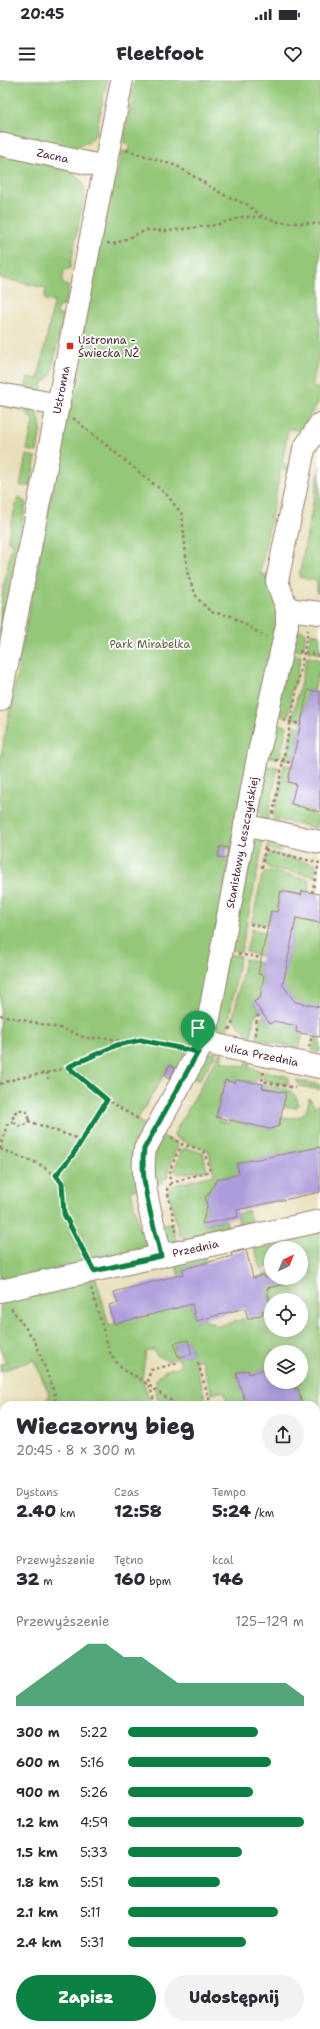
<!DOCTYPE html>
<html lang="pl">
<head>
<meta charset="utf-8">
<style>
  :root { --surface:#fff; --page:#f2f2f3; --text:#2b2b33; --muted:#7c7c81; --accent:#0b8043 }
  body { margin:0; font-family:"Shantell Sans",sans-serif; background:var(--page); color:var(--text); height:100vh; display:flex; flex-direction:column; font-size:15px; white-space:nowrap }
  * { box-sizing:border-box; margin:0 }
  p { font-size:13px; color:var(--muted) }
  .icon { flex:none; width:22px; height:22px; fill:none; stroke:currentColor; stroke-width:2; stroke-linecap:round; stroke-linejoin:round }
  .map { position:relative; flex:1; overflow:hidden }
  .details { position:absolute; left:0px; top:1321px; width:320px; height:628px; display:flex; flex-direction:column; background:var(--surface); border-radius:12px 12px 0 0; box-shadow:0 2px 10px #0003 }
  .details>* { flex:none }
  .needle { width:26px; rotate:43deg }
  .controls { position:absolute; left:264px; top:1161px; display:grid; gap:8px }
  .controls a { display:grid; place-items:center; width:44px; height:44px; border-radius:50%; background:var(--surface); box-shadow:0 2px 10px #0003; font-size:20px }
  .pin { position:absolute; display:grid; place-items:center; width:34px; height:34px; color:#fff; margin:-41px -17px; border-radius:50% 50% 50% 0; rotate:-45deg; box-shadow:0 0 4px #0007 }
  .pin .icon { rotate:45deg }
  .round { display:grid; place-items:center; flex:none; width:42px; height:42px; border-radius:21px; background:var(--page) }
  .overview { display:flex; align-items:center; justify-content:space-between; height:68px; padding:0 16px }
  h1 { font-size:22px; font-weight:800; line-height:30px }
  .figures { display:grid; grid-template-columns:repeat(3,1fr); gap:6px; height:68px; padding:4px 16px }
  .figures div { display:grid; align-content:center }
  .figures b { font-size:17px; font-weight:800 }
  .figures small { font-size:11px; font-weight:400 }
  .figures p { font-size:11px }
  .chart { height:112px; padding:8px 16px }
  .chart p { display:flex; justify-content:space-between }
  .chart svg { width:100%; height:72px; margin-top:4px; fill:var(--accent); opacity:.7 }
  .cta { display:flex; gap:8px; margin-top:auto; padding:8px 16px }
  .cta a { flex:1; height:46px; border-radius:24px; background:var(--accent); color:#fff; font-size:16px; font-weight:800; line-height:46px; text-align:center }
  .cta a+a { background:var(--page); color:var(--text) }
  ul { padding:0 16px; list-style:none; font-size:13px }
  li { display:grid; grid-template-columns:64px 48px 1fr; align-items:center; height:30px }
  li i { height:10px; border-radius:5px; background:var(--accent) }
  .status { display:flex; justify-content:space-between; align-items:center; height:28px; padding:0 20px; background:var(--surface); direction:ltr }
  .status svg { height:11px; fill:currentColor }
  header { display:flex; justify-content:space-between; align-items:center; height:52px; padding:0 16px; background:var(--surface); font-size:18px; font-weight:800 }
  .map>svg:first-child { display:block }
</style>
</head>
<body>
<div class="status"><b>20:45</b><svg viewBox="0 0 49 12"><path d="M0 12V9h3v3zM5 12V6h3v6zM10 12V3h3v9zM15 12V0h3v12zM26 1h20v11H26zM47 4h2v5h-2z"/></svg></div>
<header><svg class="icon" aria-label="menu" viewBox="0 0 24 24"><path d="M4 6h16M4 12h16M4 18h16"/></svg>Fleetfoot<svg class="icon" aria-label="heart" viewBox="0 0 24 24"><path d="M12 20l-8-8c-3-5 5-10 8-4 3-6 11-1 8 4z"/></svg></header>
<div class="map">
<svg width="320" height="1949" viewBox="0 0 320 1949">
  <rect width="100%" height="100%" fill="#fff"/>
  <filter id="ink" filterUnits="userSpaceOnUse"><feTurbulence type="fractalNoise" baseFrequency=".025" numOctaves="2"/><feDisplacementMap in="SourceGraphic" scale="8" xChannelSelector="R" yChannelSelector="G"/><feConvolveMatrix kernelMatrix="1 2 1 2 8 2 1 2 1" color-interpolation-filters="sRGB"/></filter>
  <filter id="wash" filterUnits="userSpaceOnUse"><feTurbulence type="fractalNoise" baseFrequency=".012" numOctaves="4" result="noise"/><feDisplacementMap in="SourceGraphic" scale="16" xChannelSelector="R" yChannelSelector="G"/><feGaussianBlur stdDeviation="0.9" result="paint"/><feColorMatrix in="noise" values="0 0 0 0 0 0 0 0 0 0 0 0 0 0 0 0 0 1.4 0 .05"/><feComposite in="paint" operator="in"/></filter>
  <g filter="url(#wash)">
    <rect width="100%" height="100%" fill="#e8dfba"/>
    <g fill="#94c778" stroke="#6f7352">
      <polygon points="0,0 107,0 96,54 89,62 78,66 74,73 0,56"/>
      <polygon points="135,0 320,0 320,269 312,307 320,309 318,323 300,350 288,349 282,383 293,386 292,391 281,388 260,493 270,496 280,534 231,768 220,766 218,777 229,780 193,969 178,966 177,969 186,971 180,991 170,985 137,1040 148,1047 141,1108 131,1111 140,1150 150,1149 153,1167 0,1207 0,681 112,101 116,99 121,71 128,72 129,64 123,62"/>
      <polygon points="0,74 67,89 82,101 85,111 70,188 64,190 62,203 69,207 64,227 58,226 57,234 63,236 51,296 42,304 42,309 36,312 25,308 28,297 38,299 54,222 44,219 46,208 0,198"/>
      <polygon points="0,325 37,332 41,347 37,372 27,370 33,341 25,330"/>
      <polygon points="26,375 36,377 30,406 20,406"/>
      <polygon points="320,386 320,464 318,475 320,475 320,514 317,513 317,501 299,497"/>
      <polygon points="18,417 26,423 0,557 0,528 12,463 7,461"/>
      <polygon points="294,549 305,552 306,554 303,569 300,571 289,568"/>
      <polygon points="311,553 320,555 320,574 307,571"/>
      <polygon points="288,573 301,576 295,605 293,605 290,616 292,618 288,637 275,635"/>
      <polygon points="307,577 320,579 320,594 318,593 314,611 308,610 301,641 292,638"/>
      <polygon points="270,642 287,646 280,677 265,677"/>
      <polygon points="295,646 300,647 293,680 285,679 292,650"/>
      <polygon points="284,685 292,686 288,702 296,704 291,724 313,730 312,736 318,737 316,748 273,739"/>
      <path d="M263 686 278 687 267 742C251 728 260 705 263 686Z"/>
      <polygon points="264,758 241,872 227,869 249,769 256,761"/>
      <polygon points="270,758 284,761 280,772 267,768"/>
      <polygon points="271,773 316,784 314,796 269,788 264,782 266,778"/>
      <polygon points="270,791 310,800 309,812 302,811 301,815 281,811 277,832 271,831 268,845 252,842 262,796 265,792"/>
      <polygon points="296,838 317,843 320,849 320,927 300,931 278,898 284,899"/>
      <polygon points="252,849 267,853 262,876 246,872"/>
      <polygon points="226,874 240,876 229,939 230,942 224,955 219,954 214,948"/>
      <polygon points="245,879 260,883 258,894 264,896 261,913 262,916 254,922 260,931 254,936 251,958 233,939"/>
      <polygon points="264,936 270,944 278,939 280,942 297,946 296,952 303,954 299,968 257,959 260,939"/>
      <polygon points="316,956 320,957 320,972 312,971"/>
      <polygon points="217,971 199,1001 189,996 204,975"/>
      <path d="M220 972H223L221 981 245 987 248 977 251 978 249 988 261 991V997L257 996 256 1002 225 1000 216 1037 219 1038V1041L229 1043 230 1040 270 1049 279 1046 281 1037C299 1039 307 1038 309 1018L315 1027 319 1024 320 1026V1067L237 1083 239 1094 215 1100V1104L210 1109 208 1115 205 1117 207 1126 202 1144 226 1140 228 1148 184 1158 179 1155 168 1109 174 1105 214 1095 209 1071 194 1066 175 1057 174 1054Z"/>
      <polygon points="265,991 288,997 288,1005 263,1000"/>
      <polygon points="296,1000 320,1005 320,1010 300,1006"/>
      <path d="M263 1004C277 1007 297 1007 298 1025L296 1028 282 1026 262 1008Z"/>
      <polygon points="158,1053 177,1064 178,1066 170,1083 167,1097 163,1099 163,1102 152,1106"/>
      <polygon points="185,1068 203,1073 207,1090 179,1094 174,1090 182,1070"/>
      <polygon points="248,1130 251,1143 239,1146 237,1134"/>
      <polygon points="172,1144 177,1165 166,1168 161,1145"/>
      <polygon points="320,1146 320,1345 316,1346 316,1325 302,1325 298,1309 295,1309 293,1302 301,1302 301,1272 271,1272 271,1287 249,1294 247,1290 236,1293 242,1312 248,1323 246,1325 228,1325 224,1311 212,1314 201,1279 195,1282 207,1325 159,1325 156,1312 156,1300 164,1291 181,1286 178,1277 192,1273 188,1260 174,1264 177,1278 168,1281 156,1275 154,1269 146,1272 142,1297 151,1325 38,1325 50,1316 34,1280 0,1291 0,1284 6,1283 0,1268 0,1217 96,1198 109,1246 183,1212 175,1181 204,1175 206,1182 183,1189 196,1241 203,1239 218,1246 263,1234 262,1231 271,1228 271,1250 301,1250 301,1228 304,1227 301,1227 301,1220 271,1220 271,1224 263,1195 271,1193 271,1198 288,1203 312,1198 306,1170 301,1171 301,1168 271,1168 271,1186 261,1189 252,1161"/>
      <polygon points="4,1347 4,1409 0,1405 0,1350"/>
      <polygon points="320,1360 320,1458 317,1457 316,1453 316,1361"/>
      <polygon points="0,1468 4,1472 4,1527 0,1521"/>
      <polygon points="320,1551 320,1648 316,1650 316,1552"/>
      <polygon points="320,1730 320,1750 316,1752 316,1732"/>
      <polygon points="320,1785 320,1884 316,1878 316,1788"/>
      <polygon points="316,1895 320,1901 320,1917 316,1912"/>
      <polygon points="4,1930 4,1945 48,1945 42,1949 0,1949 0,1933"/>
    </g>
    <g id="blocks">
      <g fill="#ad9cdc">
        <polygon points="308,610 320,612 320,732 291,724 296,704 288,702"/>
        <polygon points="220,766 228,768 226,779 218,777"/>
        <polygon points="281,811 301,815 302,811 320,814 320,843 296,838 283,905 295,922 320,927 320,957 296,952 297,946 274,941 270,944 254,922 260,918 264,896 258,894 271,831 277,832"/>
        <polygon points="170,985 175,988 169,999 164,996"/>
        <polygon points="225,1000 235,1003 236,1000 263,1004 262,1008 286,1013 279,1046 270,1049 216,1037"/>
        <polygon points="320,1067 320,1112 237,1130 238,1137 202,1144 207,1126 205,1117 208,1115 217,1099 239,1094 237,1083"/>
        <polygon points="246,1170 253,1198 263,1195 264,1198 290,1198 291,1203 267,1208 271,1228 262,1231 263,1234 248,1239 245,1228 196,1241 192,1224 114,1244 109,1225 118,1223 114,1212 184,1194 183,1189 232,1176 231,1173"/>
        <polygon points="188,1260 192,1274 178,1277 174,1263"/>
        <polygon points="271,1287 271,1302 293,1302 295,1309 298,1308 302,1325 246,1325 236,1293 248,1290 249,1294"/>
      </g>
    </g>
  </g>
  <g filter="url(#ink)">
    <use href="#blocks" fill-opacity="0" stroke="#997f72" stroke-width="1"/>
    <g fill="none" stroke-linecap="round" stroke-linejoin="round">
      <g stroke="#997f72" stroke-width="24">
        <g id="minor">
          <path id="s1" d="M0 64 105 87"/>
          <polyline points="0,314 59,325"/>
          <polyline points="287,529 320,533"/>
          <path id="s2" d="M0 620 122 0"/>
          <polyline points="245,745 320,762"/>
          <path id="s3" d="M205 959 216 965 320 987"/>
          <path id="s4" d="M161 1176C154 1144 139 1101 145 1069L205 959 258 677 287 545V529L277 501 304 369 320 344"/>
          <path id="s5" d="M0 1211 320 1141"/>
          <polyline points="316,1355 320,1354"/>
          <polyline points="316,1491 320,1490"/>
          <polyline points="316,1534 320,1533"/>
        </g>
      </g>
      <g stroke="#997f72" stroke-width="24">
        <g id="major">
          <polyline points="0,1453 4,1458"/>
          <polyline points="0,1540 4,1546"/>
          <polyline points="0,1577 4,1582"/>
          <polyline points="0,1620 4,1625"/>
          <polyline points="316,1710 320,1708"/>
          <polyline points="316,1763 320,1760"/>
          <polyline points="0,1924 4,1921"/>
          <polyline points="316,1941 320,1947"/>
          <polyline points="233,1945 235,1949"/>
          <polyline points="263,1945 266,1949"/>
          <polyline points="289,1945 292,1949"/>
          <polyline points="57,1949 63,1945"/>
          <polyline points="190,1949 194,1945"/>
        </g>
      </g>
      <g stroke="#997f72" stroke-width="2.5" stroke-dasharray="3 3" stroke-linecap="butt">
        <polyline points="126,70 177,86 224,115 246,124 263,137 279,142 320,144"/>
        <polyline points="107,163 114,164 147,150 167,151 215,145 242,137 262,137"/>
        <polyline points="73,338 166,414 182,434 188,496 197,518 211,532 231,536 266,557"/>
        <polyline points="299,571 320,576"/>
        <polyline points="283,640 300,644"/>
        <polyline points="275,680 292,683"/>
        <polyline points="273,734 308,550"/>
        <polyline points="265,770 320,783"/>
        <polyline points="262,788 265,767"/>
        <polyline points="312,813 319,783"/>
        <polyline points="250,844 267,848"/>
        <polyline points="238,874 261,878"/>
        <polyline points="0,935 64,949 86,958 107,958 126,962"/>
        <polyline points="229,950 233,942"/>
        <polyline points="255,955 257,937 262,933"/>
        <polyline points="309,967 312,956"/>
        <polyline points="68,987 107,1020 140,1040"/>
        <polyline points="47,992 48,999"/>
        <polyline points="264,992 262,1001 295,1008"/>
        <path d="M0 1004C22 995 46 995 68 987 92 979 114 961 140 960 152 960 167 965 179 968"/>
        <circle cx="21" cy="1038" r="8"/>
        <polyline points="28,1041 82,1060"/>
        <path d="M171 1057 182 1064C177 1076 166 1090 171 1103L210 1091 204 1071 182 1064"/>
        <polyline points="0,1069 39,1084 59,1098 62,1103 64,1134 87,1174"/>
        <polyline points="0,1069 7,1045 13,1041"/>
        <polyline points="56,1095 73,1075 107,1020"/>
        <polyline points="171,1103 167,1109 177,1155"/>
        <polyline points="91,1208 111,1276 123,1290 134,1295 177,1325"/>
        <polyline points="11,1228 35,1261 56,1317 54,1325"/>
        <polyline points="198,1283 211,1325"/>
        <polyline points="155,1325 148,1299 151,1290 178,1283"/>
        <polyline points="316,1467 318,1473"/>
        <polyline points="316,1512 320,1511"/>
        <polyline points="316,1653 320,1651"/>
        <polyline points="0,1686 4,1691"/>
        <polyline points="316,1891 320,1897"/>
        <polyline points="0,1892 4,1889"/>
      </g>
      <use href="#minor" stroke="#fff" stroke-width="22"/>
      <use href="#major" stroke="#fabe6d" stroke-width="22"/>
    </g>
  </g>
  <g fill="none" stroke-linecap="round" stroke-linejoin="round" filter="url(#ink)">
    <g stroke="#fff" stroke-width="8">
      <path id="route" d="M141 960 198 972 144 1069C139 1101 154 1144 161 1176L94 1191 64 1134 62 1103 56 1095 72 1076 107 1020 68 987 117 965Z"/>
    </g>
    <use href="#route" stroke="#0b8043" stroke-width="5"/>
  </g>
  <rect fill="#c8321e" stroke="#fff" stroke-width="1.5" x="66" y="262" width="8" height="8" rx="2"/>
  <g text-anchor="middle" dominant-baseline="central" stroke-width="3.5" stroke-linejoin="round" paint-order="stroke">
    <g font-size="11" fill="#4a1f2b" stroke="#fff">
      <text stroke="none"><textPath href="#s1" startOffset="54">Zacna</textPath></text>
      <text stroke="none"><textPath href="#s2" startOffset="316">Ustronna</textPath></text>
      <text stroke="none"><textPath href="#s4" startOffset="434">Stanisławy Leszczyńskiej</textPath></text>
      <text stroke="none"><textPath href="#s3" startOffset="59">ulica Przednia</textPath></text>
      <text stroke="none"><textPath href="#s5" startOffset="200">Przednia</textPath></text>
    </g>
    <g font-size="11" fill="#4a1f2b" stroke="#fff" text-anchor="start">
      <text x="78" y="260">Ustronna -<tspan x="78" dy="13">Świecka NŻ</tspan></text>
    </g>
    <g font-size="11" fill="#645a46" stroke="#fff">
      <text x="150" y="564">Park Mirabelka</text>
    </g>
  </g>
</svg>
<div class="controls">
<a><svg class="needle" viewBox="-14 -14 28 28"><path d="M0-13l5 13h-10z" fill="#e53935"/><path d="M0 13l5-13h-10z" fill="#7c7c81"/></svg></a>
<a><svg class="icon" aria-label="locate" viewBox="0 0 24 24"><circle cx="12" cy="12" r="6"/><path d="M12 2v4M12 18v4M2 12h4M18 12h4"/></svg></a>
<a><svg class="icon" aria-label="layers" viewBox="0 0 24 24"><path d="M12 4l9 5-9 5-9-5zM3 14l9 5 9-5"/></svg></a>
</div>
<div class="pin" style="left:198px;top:972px;background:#1e9e55"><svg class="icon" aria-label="arrive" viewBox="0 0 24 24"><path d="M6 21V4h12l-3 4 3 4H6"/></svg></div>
<section class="details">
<div class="overview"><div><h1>Wieczorny bieg</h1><p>20:45 · 8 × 300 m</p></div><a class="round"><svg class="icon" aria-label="share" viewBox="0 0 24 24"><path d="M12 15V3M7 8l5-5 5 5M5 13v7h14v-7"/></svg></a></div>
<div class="figures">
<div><p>Dystans</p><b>2.40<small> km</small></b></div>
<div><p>Czas</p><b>12:58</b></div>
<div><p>Tempo</p><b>5:24<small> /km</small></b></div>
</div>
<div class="figures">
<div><p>Przewyższenie</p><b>32<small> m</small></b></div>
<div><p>Tętno</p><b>160<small> bpm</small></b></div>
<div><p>kcal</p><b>146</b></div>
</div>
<div class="chart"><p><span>Przewyższenie</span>125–129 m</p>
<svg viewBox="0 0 160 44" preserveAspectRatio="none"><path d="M0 44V38L10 30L20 22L30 14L40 6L50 6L60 14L70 14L80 22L90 30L100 30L110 30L120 30L130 30L140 30L150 30L160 38V44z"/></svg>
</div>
<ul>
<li><b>300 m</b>5:22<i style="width:74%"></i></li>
<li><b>600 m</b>5:16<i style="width:81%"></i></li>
<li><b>900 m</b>5:26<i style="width:71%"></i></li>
<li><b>1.2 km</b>4:59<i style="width:100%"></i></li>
<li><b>1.5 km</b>5:33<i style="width:65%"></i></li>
<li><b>1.8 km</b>5:51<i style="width:52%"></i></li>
<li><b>2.1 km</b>5:11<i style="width:85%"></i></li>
<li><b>2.4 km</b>5:31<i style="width:67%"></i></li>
</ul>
<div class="cta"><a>Zapisz</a><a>Udostępnij</a></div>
</section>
</div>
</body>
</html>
